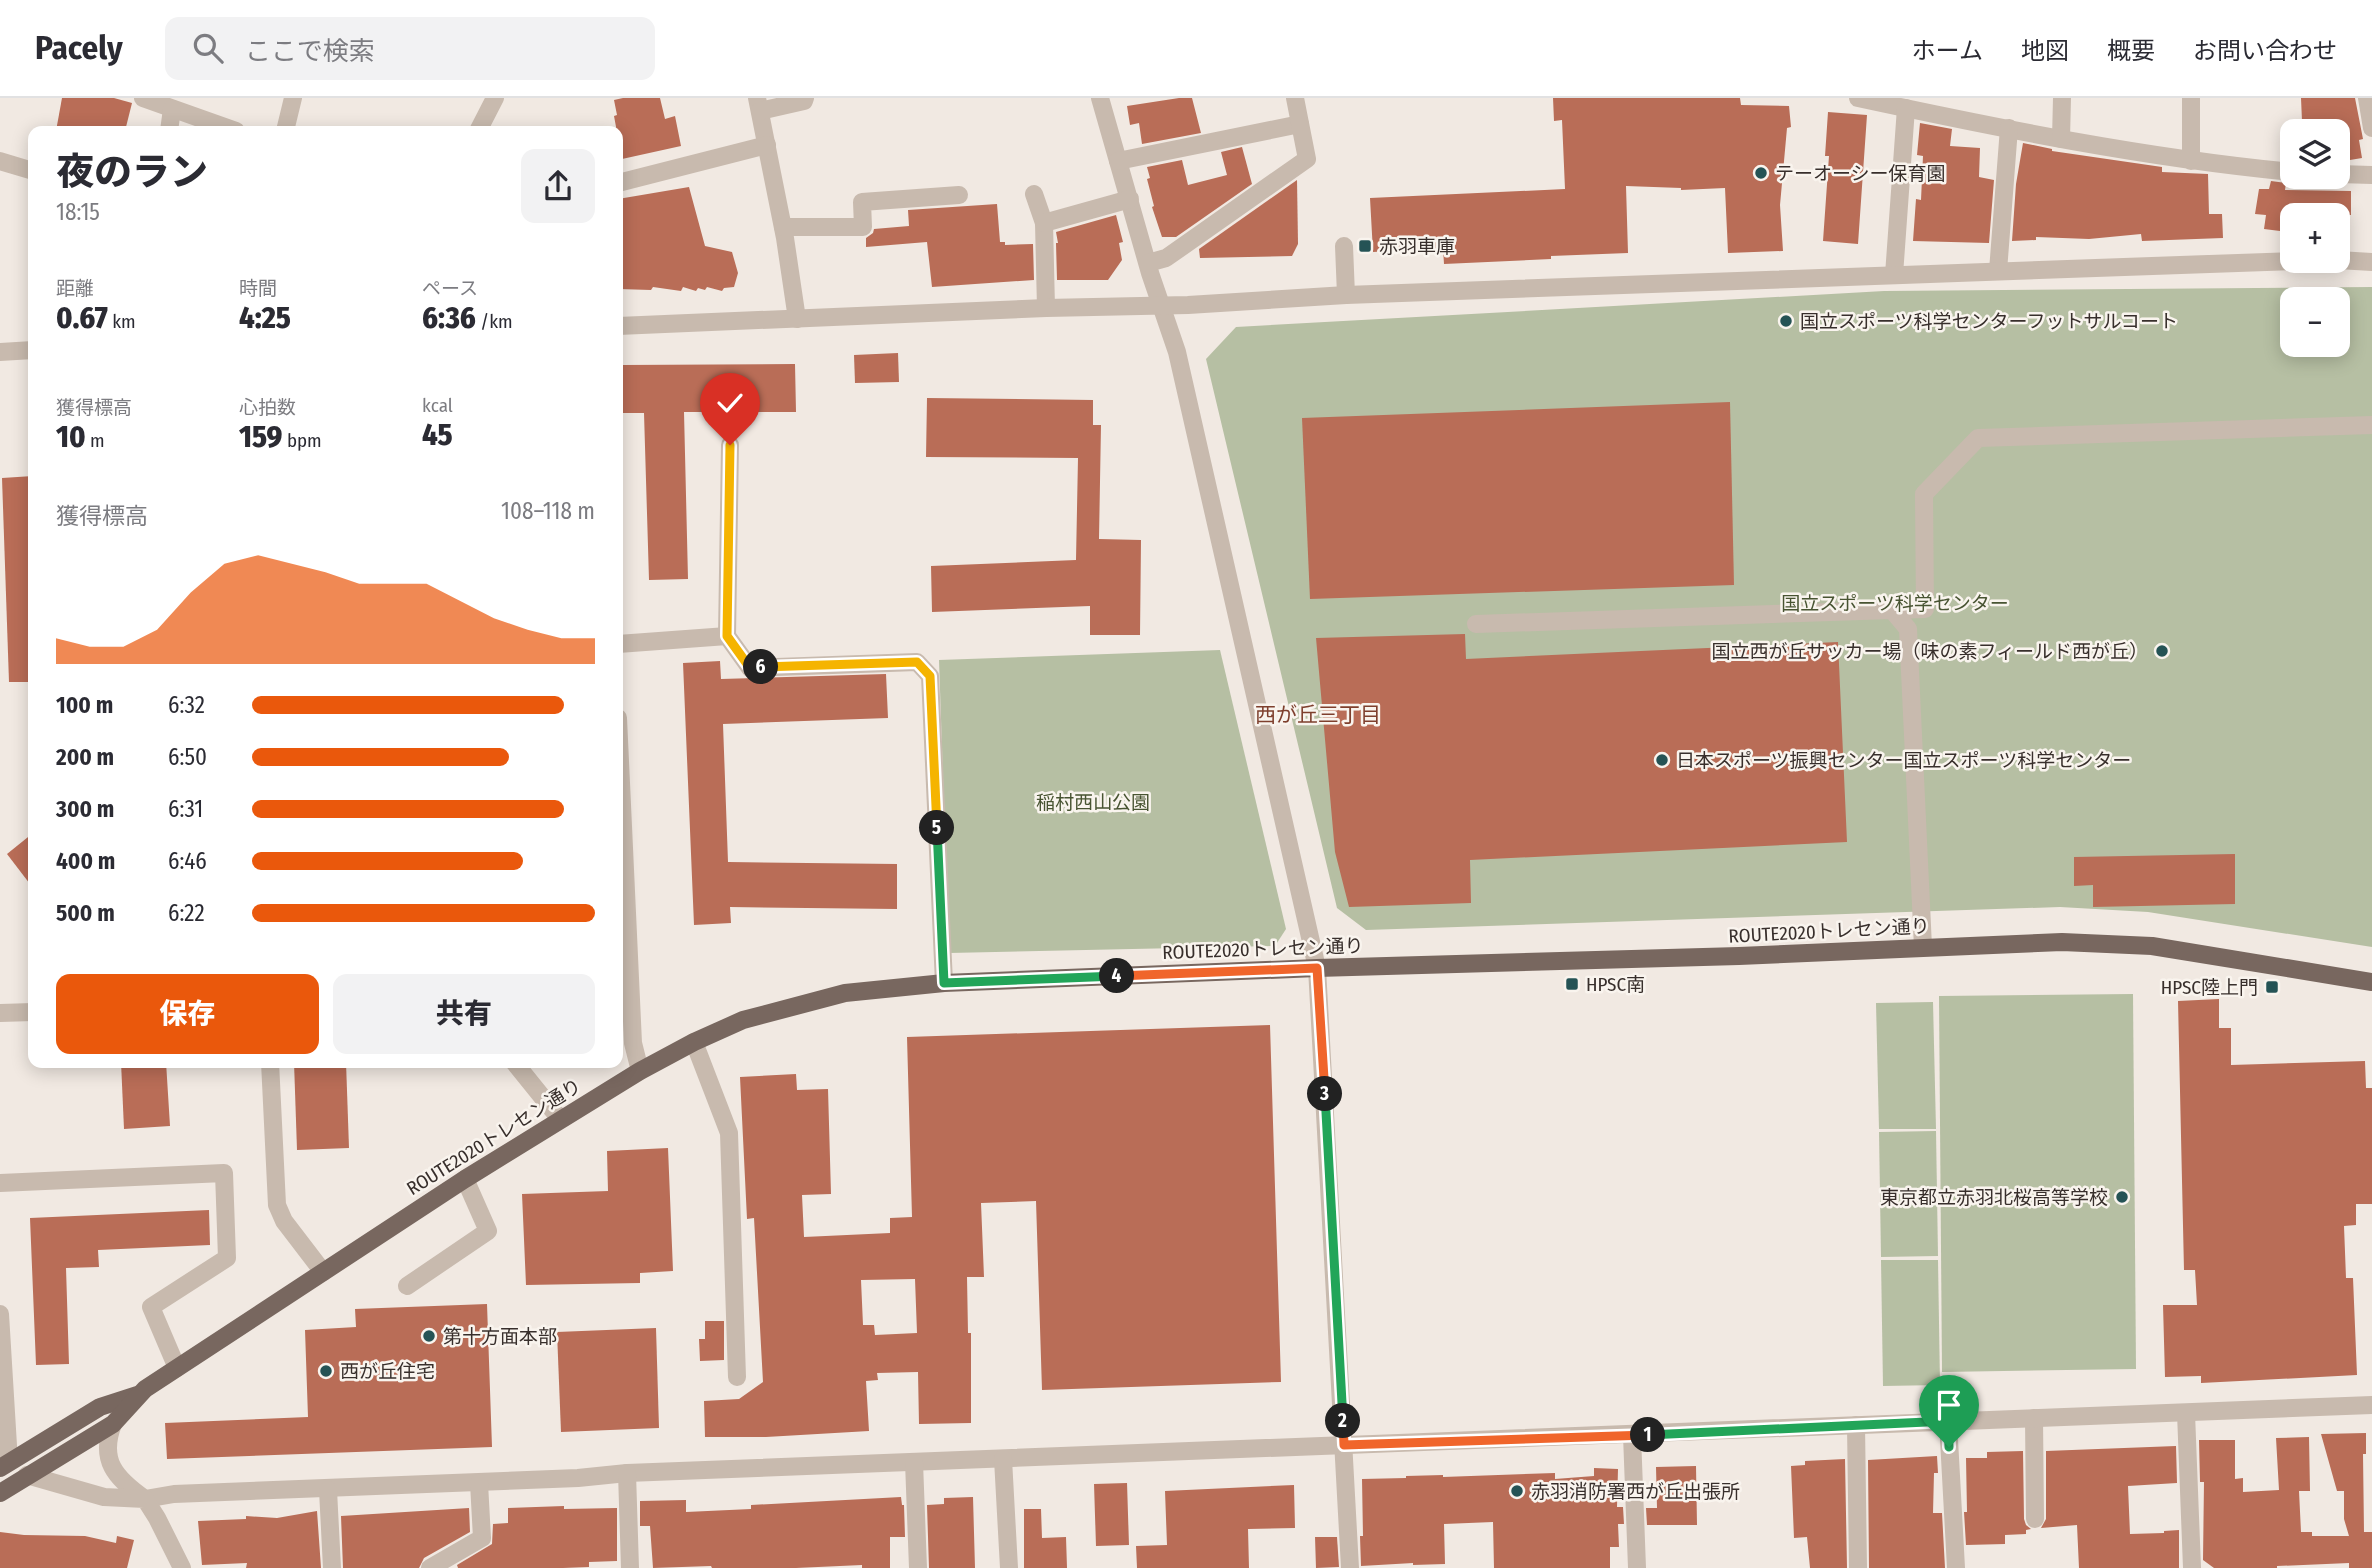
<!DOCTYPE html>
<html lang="ja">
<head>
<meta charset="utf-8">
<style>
  :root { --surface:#fff; --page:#f2f2f3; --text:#2b2b33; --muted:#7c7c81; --line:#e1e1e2; --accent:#ea580c }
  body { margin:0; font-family:"Fira Sans Condensed","Noto Sans JP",sans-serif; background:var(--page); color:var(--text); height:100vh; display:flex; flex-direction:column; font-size:26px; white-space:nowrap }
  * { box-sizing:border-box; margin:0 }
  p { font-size:23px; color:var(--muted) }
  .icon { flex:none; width:38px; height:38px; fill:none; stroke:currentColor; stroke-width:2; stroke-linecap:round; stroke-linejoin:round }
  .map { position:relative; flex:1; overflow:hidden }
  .panel { position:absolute; left:28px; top:28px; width:595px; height:942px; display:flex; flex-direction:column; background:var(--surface); border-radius:14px; box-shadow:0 4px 18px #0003 }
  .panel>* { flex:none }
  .controls { position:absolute; left:2280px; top:21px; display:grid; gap:14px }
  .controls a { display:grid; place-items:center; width:70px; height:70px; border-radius:14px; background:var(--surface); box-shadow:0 4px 18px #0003; font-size:35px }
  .pin { position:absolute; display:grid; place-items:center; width:60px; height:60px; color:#fff; margin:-72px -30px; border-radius:50% 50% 50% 0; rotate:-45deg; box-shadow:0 0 7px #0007 }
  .pin .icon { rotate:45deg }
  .km { position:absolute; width:35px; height:35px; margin:-18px; border-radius:50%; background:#222; color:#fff; font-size:19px; line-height:35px; text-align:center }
  .round { display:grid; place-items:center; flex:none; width:74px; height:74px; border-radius:14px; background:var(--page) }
  .head { display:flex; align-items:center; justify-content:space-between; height:119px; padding:0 28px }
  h1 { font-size:38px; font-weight:800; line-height:52px }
  .stats { display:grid; grid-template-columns:repeat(3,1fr); gap:10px; height:119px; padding:7px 28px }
  .stats div { display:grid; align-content:center }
  .stats b { font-size:30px; font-weight:800 }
  .stats small { font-size:19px; font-weight:400 }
  .stats p { font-size:19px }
  .chart { height:196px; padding:14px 28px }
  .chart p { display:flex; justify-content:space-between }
  .chart svg { width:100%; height:126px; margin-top:7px; fill:var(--accent); opacity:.7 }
  .cta { display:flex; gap:14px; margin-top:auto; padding:14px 28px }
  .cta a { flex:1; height:80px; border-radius:14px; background:var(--accent); color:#fff; font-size:28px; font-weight:800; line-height:80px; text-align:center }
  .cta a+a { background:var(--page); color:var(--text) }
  ul { padding:0 28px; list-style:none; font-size:23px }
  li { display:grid; grid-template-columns:112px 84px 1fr; align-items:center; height:52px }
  li i { height:18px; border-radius:9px; background:var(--accent) }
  header { display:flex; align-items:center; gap:42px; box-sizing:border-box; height:98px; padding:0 35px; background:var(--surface); border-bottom:2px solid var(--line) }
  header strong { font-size:33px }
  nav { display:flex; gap:38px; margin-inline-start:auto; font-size:24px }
  .search { width:490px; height:63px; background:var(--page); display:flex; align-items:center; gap:18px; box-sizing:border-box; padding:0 24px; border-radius:14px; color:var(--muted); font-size:26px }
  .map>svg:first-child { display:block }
</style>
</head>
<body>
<header>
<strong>Pacely</strong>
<div class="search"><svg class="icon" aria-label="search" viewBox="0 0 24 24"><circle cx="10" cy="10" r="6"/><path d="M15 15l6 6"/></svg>ここで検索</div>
<nav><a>ホーム</a><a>地図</a><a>概要</a><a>お問い合わせ</a></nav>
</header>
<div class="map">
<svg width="2372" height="1470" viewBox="0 0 2372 1470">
  <rect width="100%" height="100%" fill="#f1e9e2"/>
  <g fill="#b6bfa3" fill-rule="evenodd">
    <path d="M2372 189V849L2148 814 2060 809 1366 832 1337 810 1206 261 1236 229 1884 193ZM2292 201H2338V247H2292Z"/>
    <polygon points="1220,552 1286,831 1275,848 949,855 939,562"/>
    <polygon points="2133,896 2136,1271 1942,1274 1939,898"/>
    <polygon points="1933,904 1936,1031 1879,1031 1876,905"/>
    <polygon points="1936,1033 1938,1158 1881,1159 1879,1034"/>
    <polygon points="1881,1162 1938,1162 1940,1287 1883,1288"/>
  </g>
  <g fill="#b96d57" fill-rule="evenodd">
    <polygon points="62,0 114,0 132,5 125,33 56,33"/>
    <polygon points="623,0 660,0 665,21 675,18 681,48 622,61 614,18 617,17 614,2"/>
    <polygon points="1179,0 1192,0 1201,35 1142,46 1139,25 1130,27 1127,8"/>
    <polygon points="1553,0 1740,0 1741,7 1789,8 1791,29 1787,30 1780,107 1783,153 1728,155 1725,90 1681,92 1681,90 1626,88 1628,155 1551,158 1551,161 1444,166 1443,150 1373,154 1370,100 1565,91 1562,22 1554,23"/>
    <polygon points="2301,0 2355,0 2363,41 2359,42 2362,60 2338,64 2338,33 2307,33 2308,22 2302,23"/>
    <polygon points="1828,14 1867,17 1858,146 1823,143 1829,58 1825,58"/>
    <polygon points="1920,25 1952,31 1950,48 1980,50 1979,79 1994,82 1989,145 1913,143 1916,101 1921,102 1923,58 1917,57"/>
    <polygon points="2023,45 2052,51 2052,53 2162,69 2162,74 2208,76 2209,116 2222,116 2223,140 2142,143 2141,136 2089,141 2036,139 2036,142 2012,143 2016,86"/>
    <polygon points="1242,49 1252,86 1176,139 1162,139 1152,109 1154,108 1147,81 1150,80 1147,69 1182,62 1188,87 1227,77 1221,54"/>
    <polygon points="1297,82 1298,146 1292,158 1200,160 1199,151"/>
    <polygon points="2271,83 2286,85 2285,92 2351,93 2351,117 2292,117 2292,126 2281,126 2280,133 2264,131 2266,117 2255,116 2259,91 2269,91"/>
    <polygon points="689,89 705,148 732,154 738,175 734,189 724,190 722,193 707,189 705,192 698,190 696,193 683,189 681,193 653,189 651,192 618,191 618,101"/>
    <polygon points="997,106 1000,144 1005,144 1005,147 1033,146 1034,182 932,189 927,144 866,149 866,140 873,135 874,131 909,128 908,112"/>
    <polygon points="1116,117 1123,144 1119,145 1122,162 1108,182 1057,182 1056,145 1058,145 1056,134"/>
    <polygon points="898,255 899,284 855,285 854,257"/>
    <polygon points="795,266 796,314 684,314 688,481 649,482 644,315 622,315 622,267"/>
    <polygon points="927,300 1093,302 1093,327 1101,327 1099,441 1141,442 1140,537 1090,537 1090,508 932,514 931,468 1076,462 1078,360 926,359"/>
    <polygon points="1730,304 1734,487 1310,501 1302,320"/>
    <polygon points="33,378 33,584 9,584 2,380"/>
    <polygon points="1465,536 1466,561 1838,544 1847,744 1470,762 1471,805 1349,809 1335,754 1316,540"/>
    <polygon points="720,563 721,581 886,576 888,620 723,626 728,764 897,766 897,811 730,809 731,825 694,827 683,565"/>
    <polygon points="33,735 33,790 7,756"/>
    <polygon points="2235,756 2235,806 2093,809 2093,787 2074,788 2074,759"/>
    <polygon points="2219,901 2219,930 2231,930 2231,967 2365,963 2366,990 2372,990 2372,1106 2356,1106 2356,1127 2344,1128 2346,1180 2353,1180 2357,1277 2201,1285 2201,1278 2165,1279 2163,1207 2197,1207 2195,1172 2184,1172 2178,903"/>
    <path d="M1270 927 1281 1284 1042 1292 1036 1103 981 1105 984 1179H967L968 1235H971V1325L919 1326 918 1274 877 1275 878 1282 866 1283 869 1333 766 1339H705L704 1303 739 1301 763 1284 754 1120 747 1121 740 979 796 976 797 992 828 991 831 1096 802 1097 804 1139 890 1135V1120L912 1119 907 939ZM915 1181 917 1235 875 1237 874 1227H863L861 1182Z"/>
    <polygon points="121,964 166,964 170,1028 124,1031"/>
    <polygon points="294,964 346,964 349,1050 297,1052"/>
    <polygon points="668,1050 673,1173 640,1175 640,1185 526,1187 522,1096 608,1093 607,1053"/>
    <polygon points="209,1112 210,1147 98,1152 99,1169 66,1170 69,1266 36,1267 30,1120"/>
    <polygon points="487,1206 492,1349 167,1361 165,1325 308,1319 305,1232 356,1229 355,1211"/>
    <polygon points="705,1223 724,1223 724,1262 700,1263 699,1241 705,1241"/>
    <polygon points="656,1230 659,1330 561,1334 557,1234"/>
    <polygon points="2366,1335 2366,1356 2363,1356 2364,1434 2372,1434 2372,1470 2349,1470 2349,1465 2277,1468 2277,1470 2214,1470 2203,1462 2204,1384 2200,1384 2199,1342 2235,1342 2235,1381 2243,1380 2243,1394 2279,1392 2276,1340 2309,1339 2310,1393 2299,1393 2301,1434 2312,1434 2312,1438 2349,1438 2344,1421 2344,1393 2337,1393 2321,1336"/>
    <polygon points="2176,1348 2177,1385 2128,1388 2130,1436 2164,1435 2164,1433 2179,1432 2179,1470 2079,1470 2077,1427 2041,1430 2046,1421 2046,1353"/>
    <polygon points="2023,1353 2024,1421 2026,1427 2031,1431 2026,1432 2026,1436 2005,1437 2005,1446 1966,1447 1964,1414 1967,1414 1966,1360 1987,1360 1987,1354"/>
    <polygon points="1937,1358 1938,1375 1934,1375 1933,1415 1942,1415 1945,1470 1869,1470 1868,1362"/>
    <polygon points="1845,1361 1847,1470 1810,1470 1807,1439 1794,1440 1791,1368 1805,1367 1805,1363"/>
    <polygon points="1696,1368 1697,1427 1647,1427 1646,1410 1657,1410 1656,1369"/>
    <polygon points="1594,1370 1618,1371 1617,1409 1623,1409 1624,1426 1618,1426 1619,1449 1610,1449 1610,1470 1494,1470 1493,1424 1444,1426 1445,1466 1413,1467 1413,1465 1361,1468 1360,1438 1363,1438 1362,1381 1406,1380 1406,1378 1443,1377 1443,1379 1555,1375 1555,1381 1594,1378"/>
    <polygon points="1127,1385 1129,1447 1096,1448 1094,1386"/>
    <polygon points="1294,1387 1295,1430 1248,1431 1249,1470 1137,1470 1136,1448 1167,1447 1165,1393"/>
    <polygon points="901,1399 902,1407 904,1407 905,1439 890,1439 890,1470 862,1470 862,1467 796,1470 712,1470 711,1468 653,1470 650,1428 640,1428 640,1403 686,1402 686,1414 751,1411 751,1407"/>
    <polygon points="973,1399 975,1470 929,1470 927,1407 944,1406 944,1400"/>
    <polygon points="564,1408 564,1411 617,1410 617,1463 589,1464 589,1469 563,1470 458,1470 457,1467 492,1446 493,1426 508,1425 508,1410"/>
    <polygon points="469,1410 470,1434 424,1460 419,1470 343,1470 341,1418"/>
    <polygon points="1024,1411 1041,1411 1042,1440 1066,1439 1067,1470 1024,1470"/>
    <polygon points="317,1413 321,1470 246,1470 247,1465 202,1467 198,1423 246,1421 246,1418 277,1420"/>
    <polygon points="0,1434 24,1437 85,1438 116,1445 117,1438 134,1442 127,1470 0,1470"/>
    <polygon points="1315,1439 1337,1439 1339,1469 1316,1470"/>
  </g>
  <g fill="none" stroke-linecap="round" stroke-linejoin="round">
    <g stroke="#c8baae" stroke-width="18">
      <polyline points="143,0 236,33"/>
      <polyline points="757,0 785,140 797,221"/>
      <polyline points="1100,0 1150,175 1177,254 1317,870 1350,1470"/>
      <path d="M1858 0C2002 31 2146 60 2292 74"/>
      <polyline points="2367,0 2372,30"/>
      <polyline points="760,13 804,3 805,0"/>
      <polyline points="169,33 172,11"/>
      <polyline points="285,33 293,0"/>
      <polyline points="478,33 495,0"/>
      <polyline points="2061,41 2062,0"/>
      <polyline points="0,63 33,73"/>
      <polyline points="1118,63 1300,26"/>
      <polyline points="2191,63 2191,0"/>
      <polyline points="2338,76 2372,77"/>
      <polyline points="618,85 767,47"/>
      <polyline points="1034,96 1044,125 1046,210"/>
      <polyline points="1044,125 1130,101"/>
      <polyline points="783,129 863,129 862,104 959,97"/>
      <polyline points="1344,148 1346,197"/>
      <polyline points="2338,162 2372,164"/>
      <polyline points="1148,165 1166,160 1307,61 1295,0"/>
      <polyline points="1998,173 2009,30"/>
      <polyline points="1894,177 1906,10"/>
      <polyline points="618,228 1046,210 1188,207 1346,197 2292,163"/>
      <polyline points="0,254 33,252"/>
      <polyline points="730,347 727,538 750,570 917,564 930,578 944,885"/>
      <polyline points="1892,512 1925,511 1924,396 1978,340 2372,327"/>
      <polyline points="1476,526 1892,512 1908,531 1923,849"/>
      <polyline points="618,546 727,538"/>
      <polyline points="618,620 633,945 640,973"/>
      <polyline points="0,915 33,914"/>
      <polyline points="694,944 729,1035 737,1279"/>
      <polyline points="270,964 277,1107 284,1123 323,1174"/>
      <polyline points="514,964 560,1021"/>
      <polyline points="0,1085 224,1075 227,1160 151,1209 177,1270"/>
      <polyline points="407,1188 488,1133 465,1081"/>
      <polyline points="0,1216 9,1364"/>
      <polyline points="2186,1315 2192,1470"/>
      <polyline points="2034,1320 2035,1421"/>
      <polyline points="1948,1323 1956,1470"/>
      <path d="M113 1326C99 1362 115 1380 145 1401L174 1396 578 1380 627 1375 2372 1307"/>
      <polyline points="1856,1327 1858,1470"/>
      <polyline points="1632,1337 1637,1470"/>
      <polyline points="1003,1361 1009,1470"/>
      <polyline points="914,1364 918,1470"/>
      <polyline points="627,1375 630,1470"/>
      <polyline points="27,1377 104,1399 145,1401 157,1420 182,1470"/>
      <polyline points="328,1392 332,1470"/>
      <polyline points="430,1470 482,1440 479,1385"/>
    </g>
    <g stroke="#78675f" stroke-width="18">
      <polyline points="0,1370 100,1309 137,1297"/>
      <polyline points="0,1395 113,1326 145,1291 465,1081 640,973 694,944 743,922 845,895 944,885 1317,870 1739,858 2062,844 2152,848 2372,884"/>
    </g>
  </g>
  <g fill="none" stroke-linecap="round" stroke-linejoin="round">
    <g stroke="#fff" stroke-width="14">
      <polyline id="split-1" points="1648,1337 1948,1323 1949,1349"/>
    </g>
    <g stroke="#fff" stroke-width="14">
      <polyline id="split-2" points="1343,1323 1344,1347 1648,1337"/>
    </g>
    <g stroke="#fff" stroke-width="14">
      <polyline id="split-3" points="1325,996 1343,1323"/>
    </g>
    <g stroke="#fff" stroke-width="14">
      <polyline id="split-4" points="1117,878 1317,870 1325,996"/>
    </g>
    <g stroke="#fff" stroke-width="14">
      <polyline id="split-5" points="937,730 944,885 1117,878"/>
    </g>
    <g stroke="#fff" stroke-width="14">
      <polyline id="split-6" points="761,569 917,564 930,578 937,730"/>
    </g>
    <g stroke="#fff" stroke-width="14">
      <polyline id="split-7" points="730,347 727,538 750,570 761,569"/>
    </g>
    <use href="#split-1" stroke="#22a559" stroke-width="9"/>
    <use href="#split-2" stroke="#f0652b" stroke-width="9"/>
    <use href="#split-3" stroke="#22a559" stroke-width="9"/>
    <use href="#split-4" stroke="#f0652b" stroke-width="9"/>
    <use href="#split-5" stroke="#22a559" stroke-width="9"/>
    <use href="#split-6" stroke="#f5b400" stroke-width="9"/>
    <use href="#split-7" stroke="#f5b400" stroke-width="9"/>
  </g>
  <g fill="#255355" stroke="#f9f4ee" stroke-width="2.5">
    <circle cx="1761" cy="75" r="7"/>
    <rect x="1358" y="141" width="14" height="14" rx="3.5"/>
    <circle cx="1786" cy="223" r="7"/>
    <circle cx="2162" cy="553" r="7"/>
    <circle cx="1662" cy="662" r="7"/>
    <rect x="1565" y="879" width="14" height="14" rx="3.5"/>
    <rect x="2265" y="882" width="14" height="14" rx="3.5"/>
    <circle cx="2122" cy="1099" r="7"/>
    <circle cx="429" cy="1238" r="7"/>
    <circle cx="326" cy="1273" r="7"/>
    <circle cx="1517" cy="1393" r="7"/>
  </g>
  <g text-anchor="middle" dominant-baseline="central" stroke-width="5" stroke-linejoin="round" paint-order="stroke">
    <g font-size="19" fill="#382f2c" stroke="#f9f4ee" text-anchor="start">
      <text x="1775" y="75">テーオーシー保育園</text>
      <text x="1379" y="148">赤羽車庫</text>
      <text x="1800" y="223">国立スポーツ科学センターフットサルコート</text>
      <text x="2148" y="553" text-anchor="end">国立西が丘サッカー場（味の素フィールド西が丘）</text>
      <text x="1676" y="662">日本スポーツ振興センター国立スポーツ科学センター</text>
      <text x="1586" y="886">HPSC南</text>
      <text x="2258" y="889" text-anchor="end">HPSC陸上門</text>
      <text x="2108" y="1099" text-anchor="end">東京都立赤羽北桜高等学校</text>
      <text x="443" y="1238">第十方面本部</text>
      <text x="340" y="1273">西が丘住宅</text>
      <text x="1531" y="1393">赤羽消防署西が丘出張所</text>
    </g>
    <g font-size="19" fill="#485432" stroke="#f9f4ee">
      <text x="1895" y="505">国立スポーツ科学センター</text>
      <text x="1093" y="704">稲村西山公園</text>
    </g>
    <g font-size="19" fill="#382f2c" stroke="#f9f4ee">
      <text transform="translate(1829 833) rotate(-3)">ROUTE2020トレセン通り</text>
      <text transform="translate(1263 851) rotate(-2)">ROUTE2020トレセン通り</text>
      <text transform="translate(494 1039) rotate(-32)">ROUTE2020トレセン通り</text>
    </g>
    <g font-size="21" fill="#7e3f2d" stroke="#f9f4ee">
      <text x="1318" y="617">西が丘三丁目</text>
    </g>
  </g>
</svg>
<div class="controls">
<a><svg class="icon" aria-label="layers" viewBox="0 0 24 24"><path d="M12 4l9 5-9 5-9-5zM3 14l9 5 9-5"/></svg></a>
<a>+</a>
<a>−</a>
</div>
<div class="pin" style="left:1949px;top:1349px;background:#1e9e55"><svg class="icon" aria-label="arrive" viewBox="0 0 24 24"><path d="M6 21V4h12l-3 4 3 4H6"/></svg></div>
<div class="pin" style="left:730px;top:347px;background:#d93025"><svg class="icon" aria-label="check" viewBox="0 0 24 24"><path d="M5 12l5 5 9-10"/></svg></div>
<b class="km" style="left:1648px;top:1337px">1</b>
<b class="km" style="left:1343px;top:1323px">2</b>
<b class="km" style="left:1325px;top:996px">3</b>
<b class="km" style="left:1117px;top:878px">4</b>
<b class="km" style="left:937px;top:730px">5</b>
<b class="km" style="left:761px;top:569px">6</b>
<section class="panel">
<div class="head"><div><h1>夜のラン</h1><p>18:15</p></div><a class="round"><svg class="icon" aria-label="share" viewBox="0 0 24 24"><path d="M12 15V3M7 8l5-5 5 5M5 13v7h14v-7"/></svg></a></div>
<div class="stats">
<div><p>距離</p><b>0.67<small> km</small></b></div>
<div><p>時間</p><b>4:25</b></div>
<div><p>ペース</p><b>6:36<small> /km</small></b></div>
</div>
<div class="stats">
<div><p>獲得標高</p><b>10<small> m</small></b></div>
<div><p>心拍数</p><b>159<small> bpm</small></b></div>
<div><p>kcal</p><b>45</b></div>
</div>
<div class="chart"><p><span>獲得標高</span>108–118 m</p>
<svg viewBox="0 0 160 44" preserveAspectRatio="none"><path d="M0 44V35L10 38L20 38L30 32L40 19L50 9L60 6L70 9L80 12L90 16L100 16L110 16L120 22L130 28L140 32L150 35L160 35V44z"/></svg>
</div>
<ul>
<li><b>100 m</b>6:32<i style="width:91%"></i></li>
<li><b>200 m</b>6:50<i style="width:75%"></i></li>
<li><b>300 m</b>6:31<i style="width:91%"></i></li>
<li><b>400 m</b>6:46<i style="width:79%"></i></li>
<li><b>500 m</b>6:22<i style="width:100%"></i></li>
</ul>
<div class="cta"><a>保存</a><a>共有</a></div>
</section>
</div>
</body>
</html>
